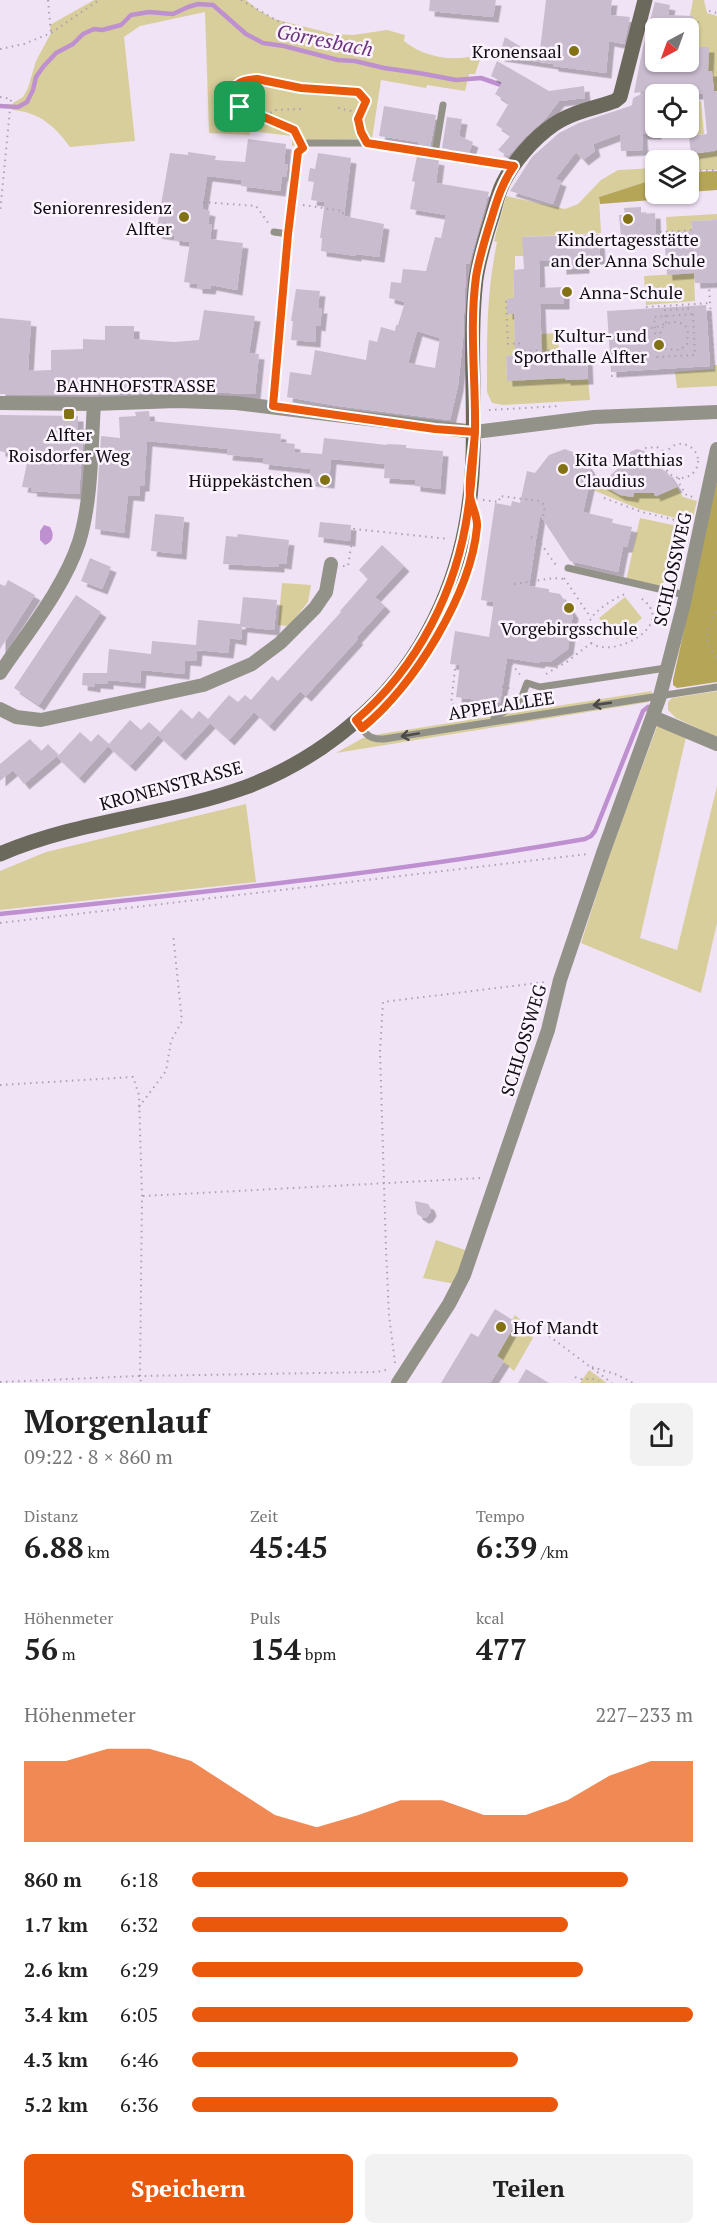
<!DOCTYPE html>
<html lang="de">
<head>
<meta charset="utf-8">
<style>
  :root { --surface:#fff; --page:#f2f2f2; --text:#222; --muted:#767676; --accent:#ea580c }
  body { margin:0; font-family:"PT Serif",serif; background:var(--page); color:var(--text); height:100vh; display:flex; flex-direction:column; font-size:22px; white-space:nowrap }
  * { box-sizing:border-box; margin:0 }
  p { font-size:20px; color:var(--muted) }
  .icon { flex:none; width:33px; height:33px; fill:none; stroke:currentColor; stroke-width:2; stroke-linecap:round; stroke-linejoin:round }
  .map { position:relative; height:1383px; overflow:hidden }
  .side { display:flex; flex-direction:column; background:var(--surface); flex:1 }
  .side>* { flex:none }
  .needle { width:39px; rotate:221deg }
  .buttons { position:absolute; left:645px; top:18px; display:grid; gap:12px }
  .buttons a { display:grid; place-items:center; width:54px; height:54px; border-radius:9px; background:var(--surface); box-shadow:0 2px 4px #0004; font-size:30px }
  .pin { position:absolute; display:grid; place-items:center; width:51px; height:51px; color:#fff; margin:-26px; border-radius:12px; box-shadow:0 3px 9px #0006 }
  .round { display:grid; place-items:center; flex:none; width:63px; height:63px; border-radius:9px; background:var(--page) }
  .head { display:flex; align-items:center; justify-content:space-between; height:102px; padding:0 24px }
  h1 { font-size:33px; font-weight:700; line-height:45px }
  .metrics { display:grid; grid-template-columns:repeat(3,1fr); gap:9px; height:102px; padding:6px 24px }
  .metrics div { display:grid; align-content:center }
  .metrics b { font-size:30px; font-weight:700 }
  .metrics small { font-size:16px; font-weight:400 }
  .metrics p { font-size:16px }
  .chart { height:168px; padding:12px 24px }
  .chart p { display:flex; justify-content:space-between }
  .chart svg { width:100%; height:108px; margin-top:6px; fill:var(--accent); opacity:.7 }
  .action { display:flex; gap:12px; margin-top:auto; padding:12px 24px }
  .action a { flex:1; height:69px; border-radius:9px; background:var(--accent); color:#fff; font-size:24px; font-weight:700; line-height:69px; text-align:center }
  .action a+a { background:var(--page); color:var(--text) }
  ul { padding:0 24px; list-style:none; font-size:20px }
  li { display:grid; grid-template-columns:96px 72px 1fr; align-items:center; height:45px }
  li i { height:15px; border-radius:8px; background:var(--accent) }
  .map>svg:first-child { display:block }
</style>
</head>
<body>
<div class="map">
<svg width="717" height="1383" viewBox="0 0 717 1383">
  <defs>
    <filter id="shadow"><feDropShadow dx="5.5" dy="5.5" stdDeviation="0" flood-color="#0004"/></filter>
  </defs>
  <rect width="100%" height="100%" fill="#f1e3f6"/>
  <g fill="#d8ce9b">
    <path d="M94 0H246L258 10 274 19 333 34 353 35 387 30 405 35 404 41C427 59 455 62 482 54L475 74H469L465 91 427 85 426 88 381 80 372 139 308 140 299 145 292 146V136L250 131V135L209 133 205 12 140 26 124 37 135 141 70 147C55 126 39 112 12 110L13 103 23 97 28 88 36 61 51 33 50 25Z"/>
    <polygon points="693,0 704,0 707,13 717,16 717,91 708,92 714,88 712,71 708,71 709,47 693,47 693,16 690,16"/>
    <polygon points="701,101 704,134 696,135 693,102"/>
    <polygon points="717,130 717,170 689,170 685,151 690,151 691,154 715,152 714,133"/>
    <path d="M655 168V179L599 197 601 233 523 237V256H515V269L513 270 514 299H507V314H514L515 341 541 340V334L558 333 559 353 506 356 507 380 565 378 566 380 588 379 590 400 503 405 492 403 487 392C487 338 486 295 497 242L494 241 506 196 565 209 578 204 601 180 618 170Z"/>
    <polygon points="717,214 717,220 691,221 692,231 667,233 666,217"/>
    <polygon points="694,273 695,301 646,305 644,276"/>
    <polygon points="714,365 717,365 717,386 677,388 675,372 714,369"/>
    <polygon points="601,484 612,490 618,485 625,496 633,497 634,493 654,493 656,497 677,487 683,497 697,501 692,522 639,509 593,490"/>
    <polygon points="640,518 687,528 680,561 669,559 662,589 626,581"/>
    <polygon points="282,583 311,585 308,602 289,626 278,625"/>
    <polygon points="625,597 642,618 617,639 599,618"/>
    <polygon points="652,691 649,702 336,753 363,738 380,734"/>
    <polygon points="717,691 717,737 676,718 668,710 668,702 672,698"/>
    <polygon points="658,724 686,737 640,938 677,950 717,786 717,923 701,993 581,943 611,850"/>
    <polygon points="246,804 256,882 0,910 0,871 46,852"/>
    <polygon points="436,1240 468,1251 455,1284 423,1278"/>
    <polygon points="515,1315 522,1321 533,1338 514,1371 496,1356 511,1333 512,1320"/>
    <polygon points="589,1370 607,1383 580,1383"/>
  </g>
  <g fill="#b5a657">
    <polygon points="717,171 717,190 689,192 689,172"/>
    <polygon points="655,179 656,194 664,194 665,199 600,204 599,197"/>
    <polygon points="717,481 717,682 677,688 673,685 673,680"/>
  </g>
  <path fill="#be90cf" d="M44 525 50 527C55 535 53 542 45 545L40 540V531Z"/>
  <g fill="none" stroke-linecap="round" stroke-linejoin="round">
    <g stroke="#be90cf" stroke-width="4.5">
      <polyline points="0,106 18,107 27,102 33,90 36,77 43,67 56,53 73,44 83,34 94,29 102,30 121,25 131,15 149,12 173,14 188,7 198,4 213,5 246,34 263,43 284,46 338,60 355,61 384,68 419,73 456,80 481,78 504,86"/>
      <path d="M0 914C196 893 391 873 585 839L591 836 595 831 643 711 648 707"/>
    </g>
  </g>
  <g fill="#cabccf" fill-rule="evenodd" filter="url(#shadow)">
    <polygon points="430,0 496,0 493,17 429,11"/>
    <polygon points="546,0 612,0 610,15 630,17 624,44 609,41 606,73 553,66 553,64 499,56 505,37 539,58"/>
    <polygon points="655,2 670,5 668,15 693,16 693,28 656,28 656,62 688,62 688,47 709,47 708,71 712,71 714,92 717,91 717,150 691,154 689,136 707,134 703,94 677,94 677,91 656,92 656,134 642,134 643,150 621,151 620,134 593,144 595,151 583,160 576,152 555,179 561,181 553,204 510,191 532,157 559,133 579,123 630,106 632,105 633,98 648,91 634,93 643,47"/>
    <polygon points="497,61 549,91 584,86 585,98 559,101 545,119 525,137 508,156 498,150 511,135 496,125 509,103 495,94 502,82 491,76"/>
    <polygon points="384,106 436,115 430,147 419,145 418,142 379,136"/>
    <polygon points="447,117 462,119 459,136 473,142 469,153 442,148"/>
    <polygon points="248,139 286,144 284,164 288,165 286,177 282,176 280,191 241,186 242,180 207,176 202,209 210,211 208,224 212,224 210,239 243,243 237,290 211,285 210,289 197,288 197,284 184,282 190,242 174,240 174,236 156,233 170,153 188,155 188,152 216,156 215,160 245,162"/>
    <polygon points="318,153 351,158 344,216 384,224 379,257 356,254 356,256 321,251 322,238 320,238 325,202 311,200 314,182 308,181 310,168 315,169"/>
    <path d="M417 156 439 160 436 183 489 192 469 264 466 263 463 340 458 386 450 420 338 406 287 397 290 372 311 375 315 350 366 360 369 340 377 342 381 327 395 331 396 325H398L405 302 389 298 391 282 401 283 403 269 426 271 435 237 441 238 446 215 410 209 415 182 412 181ZM417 331 440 338 435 368 408 363Z"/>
    <polygon points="641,207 641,214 655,213 656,235 621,237 619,215 625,215 624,208"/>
    <polygon points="717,220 717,282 695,283 694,273 667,275 664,233 692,231 691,221"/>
    <polygon points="599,234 600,259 584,260 584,268 561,269 561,260 539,261 540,288 564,287 564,304 540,304 542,354 565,353 565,357 587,356 588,379 565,380 565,378 507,381 506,356 515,355 514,314 507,314 507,299 514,298 513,270 524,269 522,237"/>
    <polygon points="296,289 320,291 318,308 322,308 320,326 316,325 315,342 291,340 293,321 291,321"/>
    <polygon points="706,305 710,366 611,372 607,311"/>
    <polygon points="204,310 255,316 249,353 259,354 255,394 204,392 72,395 0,394 0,318 31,321 28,371 51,370 51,350 83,349 83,339 105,340 105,326 134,326 134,339 174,342 199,340"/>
    <polygon points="149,411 150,421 281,434 280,442 295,444 294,452 322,454 324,438 387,445 387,444 406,445 406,448 443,451 440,489 415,486 415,480 384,478 385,464 331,459 329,483 310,481 311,469 263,464 264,458 227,455 228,449 147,441 144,486 140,486 139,496 128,495 124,533 95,529 101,436 120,438 119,417 136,416 135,412"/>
    <polygon points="0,415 78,416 78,439 83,439 79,494 31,491 32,488 22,487 28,458 0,451"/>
    <polygon points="565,449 580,455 590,469 591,477 583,512 613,519 612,523 632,527 627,547 623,547 618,572 570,561 540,515 529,586 549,589 549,592 560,594 573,613 568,649 550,662 540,661 539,663 507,658 500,703 456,697 460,665 450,664 455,631 489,637 494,602 481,600 495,503 511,506 512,501 520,503 527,471 535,473 549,455"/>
    <polygon points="637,449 644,451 659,461 655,466 667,472 677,487 655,496 654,493 634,493 633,497 620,495 601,484 625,462 628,453"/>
    <polygon points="155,514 184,517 181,554 151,551"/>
    <polygon points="320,522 351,525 350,541 318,537"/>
    <polygon points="238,534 289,540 286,564 279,563 279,567 223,564 226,536 237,537"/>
    <polygon points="382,545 404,566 375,597 385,606 356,638 358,639 306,696 300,691 269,726 254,712 229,740 210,723 180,755 158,735 130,766 108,746 79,778 57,757 80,732 91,742 98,734 109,744 130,720 141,730 149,722 160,732 181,709 192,719 199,711 208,719 229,695 238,702 245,695 251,700 272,676 278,681 341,612 340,611 368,579 359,570"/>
    <polygon points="90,558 111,567 102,589 81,581"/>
    <polygon points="8,580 35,595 0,649 0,584 5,586"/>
    <polygon points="76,595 101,612 39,705 14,688"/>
    <polygon points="243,597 277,600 274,630 242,627 241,640 230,638 228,653 197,650 196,661 185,660 184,674 141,670 140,683 108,680 108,684 95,683 95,687 82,685 83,673 107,673 109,649 151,654 152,641 196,645 198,620 240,624"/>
    <polygon points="30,739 41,751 48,744 58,755 24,784 13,770 0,781 0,764"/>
    <polygon points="415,1201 428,1204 430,1207 431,1211 427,1217 423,1218 417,1214"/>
    <polygon points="495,1309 516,1322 497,1356 504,1361 490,1383 441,1383 471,1333 478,1337"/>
    <polygon points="526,1369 549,1383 518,1383"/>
  </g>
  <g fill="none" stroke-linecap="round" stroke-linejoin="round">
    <g stroke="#aca1b0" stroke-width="2" stroke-dasharray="1.5 4.5" stroke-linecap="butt">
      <polyline points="48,0 51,33"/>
      <polyline points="241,0 278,21 322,38 358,42"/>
      <polyline points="709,11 717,13"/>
      <polyline points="0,49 24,44 51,33 99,0"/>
      <polyline points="0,97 11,99 0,213"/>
      <polyline points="338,108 351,111 358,119"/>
      <polyline points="266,117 274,110 304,109"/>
      <polyline points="298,137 294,130 287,126 237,105 232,97 233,90 237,84 245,80 257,79 308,89 358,92 366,101 358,119 361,133"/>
      <polyline points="684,151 685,160"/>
      <polyline points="688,171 717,170"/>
      <polyline points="203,202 256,206 269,224"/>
      <polyline points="303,205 343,211 343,216"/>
      <polyline points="660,232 692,230"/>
      <polyline points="506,301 508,344 519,343 520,351 559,350"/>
      <polyline points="646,307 710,303"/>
      <polygon points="693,314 695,355 657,357 654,317"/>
      <polyline points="666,323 665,310 688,309 688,304"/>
      <path d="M651 328C665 326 676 315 688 329L687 344 680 350 666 349 659 336 663 327"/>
      <polyline points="714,369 709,286 717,285"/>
      <polyline points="611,376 717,369"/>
      <polyline points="489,410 561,406"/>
      <circle cx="681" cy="461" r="17"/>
      <polyline points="645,448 657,447 666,453"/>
      <polyline points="679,478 679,483 687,496 694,497"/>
      <polyline points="604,498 642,512 688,523"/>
      <polyline points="483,500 499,502 500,496 540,501 545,506 539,541"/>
      <polyline points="531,537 539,541 558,568"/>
      <polyline points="343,566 348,566 354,529 449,539"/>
      <polyline points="564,578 591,618"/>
      <polyline points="514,584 554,578 565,579"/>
      <path d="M717 612C706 628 702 642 717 657"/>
      <path d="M591 643C614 660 681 623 639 597"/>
      <polyline points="508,659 521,676"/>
      <polyline points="455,669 451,704 468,712 489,709"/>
      <path d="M546 674 568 661 591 643C588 636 586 625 591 619 596 609 618 596 628 593"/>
      <polyline points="502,687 514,689"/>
      <polyline points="504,700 506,688"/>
      <polyline points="0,923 588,854"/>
      <polyline points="0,1085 133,1077 139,1095 142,1196 140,1376 377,1372 390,1369"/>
      <polyline points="139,1107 166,1071 171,1041 182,1021 173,934"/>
      <polyline points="143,1196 482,1178"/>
      <polyline points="549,1336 612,1383"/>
      <polyline points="395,1363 389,1315 386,1250 380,1051 383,1002 546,982"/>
      <polyline points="592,1367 618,1375 633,1383"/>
      <path d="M575 1377C584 1382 591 1376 599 1381"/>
      <polyline points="0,1382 140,1376 141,1383"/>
    </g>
    <g stroke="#939289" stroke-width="7">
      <polyline points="435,153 443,105"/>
      <polyline points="288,234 298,152 308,143 367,143 514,166"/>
      <polyline points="273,406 288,234 274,232"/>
      <polyline points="568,568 685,595"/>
      <polyline points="494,718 520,702 527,683 540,687 666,668"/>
      <path d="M356 720C365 733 368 740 384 739L717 687"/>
    </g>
    <g stroke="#939289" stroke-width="14">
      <polyline points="0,403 94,404 177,401 236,403 475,432 594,417 717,412"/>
      <path d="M0 673C27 633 64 588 79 542 92 500 91 448 94 404"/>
      <polyline points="0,709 16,717 41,720 203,685 252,664 280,643 315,608 326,592 331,564"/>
      <polyline points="653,717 717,744"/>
      <polyline points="398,1383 449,1304 464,1275 548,1030 560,980 603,853 660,696 683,607 717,449"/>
    </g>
    <path stroke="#6b695c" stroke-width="15" d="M0 854C79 820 166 816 246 787 291 770 332 744 367 711 423 659 457 586 468 512 480 435 467 356 476 279 479 259 485 239 491 220 495 208 497 195 503 183 513 162 534 138 553 125 571 112 595 108 615 101L620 97 645 0"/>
  </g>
  <defs><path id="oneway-shaft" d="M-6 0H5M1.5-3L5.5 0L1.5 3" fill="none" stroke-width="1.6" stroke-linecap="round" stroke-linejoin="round" transform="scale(1.5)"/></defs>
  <g stroke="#4c4948">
    <use href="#oneway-shaft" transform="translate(602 704) rotate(172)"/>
    <use href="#oneway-shaft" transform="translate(410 735) rotate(170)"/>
  </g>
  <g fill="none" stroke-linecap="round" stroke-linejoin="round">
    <g stroke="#fff" stroke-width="12">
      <path id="route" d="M240 107 294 130 303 148 298 152 288 234 273 406 435 429 475 432C473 458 472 484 468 510 457 590 418 667 356 720L362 728C414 687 471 593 477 527 478 516 471 506 470 496 468 476 474 452 475 432 476 381 469 329 476 277 479 258 485 239 491 220 497 200 502 183 514 166L367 143 361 132 358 119 366 101 358 92 301 88 257 79C244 80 233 82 232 97L240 107"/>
    </g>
    <use href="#route" stroke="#ea580c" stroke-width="8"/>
  </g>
  <g fill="#827213" stroke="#fbf3fe" stroke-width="2">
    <circle cx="574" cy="51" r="6"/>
    <circle cx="184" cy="217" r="6"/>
    <circle cx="628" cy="219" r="6"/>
    <circle cx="567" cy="292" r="6"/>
    <circle cx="659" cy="345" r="6"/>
    <rect x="63" y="408" width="12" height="12" rx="3"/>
    <circle cx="563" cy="469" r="6"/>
    <circle cx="325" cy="480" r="6"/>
    <circle cx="569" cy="608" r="6"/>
    <circle cx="501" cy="1327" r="6"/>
  </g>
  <g text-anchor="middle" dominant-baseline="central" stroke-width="5" stroke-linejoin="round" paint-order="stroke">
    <g font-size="18" fill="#110d13" stroke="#fbf3fe" text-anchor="end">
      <text x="562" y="51">Kronensaal</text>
      <text x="172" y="207">Seniorenresidenz<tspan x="172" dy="21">Alfter</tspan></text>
      <text x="628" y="239" text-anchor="middle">Kindertagesstätte<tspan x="628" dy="21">an der Anna Schule</tspan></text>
      <text x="579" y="292" text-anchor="start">Anna-Schule</text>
      <text x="647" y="335">Kultur- und<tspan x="647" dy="21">Sporthalle Alfter</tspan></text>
      <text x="69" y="434" text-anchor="middle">Alfter<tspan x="69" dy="21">Roisdorfer Weg</tspan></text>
      <text x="575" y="459" text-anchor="start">Kita Matthias<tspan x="575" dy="21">Claudius</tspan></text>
      <text x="313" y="480">Hüppekästchen</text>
      <text x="569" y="628" text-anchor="middle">Vorgebirgsschule</text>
      <text x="513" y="1327" text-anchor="start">Hof Mandt</text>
    </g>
    <g font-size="18" fill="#110d13" stroke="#fbf3fe">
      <text x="136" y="385">BAHNHOFSTRASSE</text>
      <text transform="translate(672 569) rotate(-77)">SCHLOSSWEG</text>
      <text transform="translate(501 705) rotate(-9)">APPELALLEE</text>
      <text transform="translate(171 785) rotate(-15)">KRONENSTRASSE</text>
      <text transform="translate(523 1040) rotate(-73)">SCHLOSSWEG</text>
    </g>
    <g font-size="20" font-style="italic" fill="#6a317d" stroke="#fbf3fe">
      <text transform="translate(325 40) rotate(11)">Görresbach</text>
    </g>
  </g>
</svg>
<div class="buttons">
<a><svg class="needle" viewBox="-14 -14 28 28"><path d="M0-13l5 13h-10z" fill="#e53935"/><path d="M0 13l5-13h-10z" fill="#767676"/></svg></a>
<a><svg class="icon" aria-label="locate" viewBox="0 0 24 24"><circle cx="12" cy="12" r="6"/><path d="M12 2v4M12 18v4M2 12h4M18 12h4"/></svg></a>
<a><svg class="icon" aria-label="layers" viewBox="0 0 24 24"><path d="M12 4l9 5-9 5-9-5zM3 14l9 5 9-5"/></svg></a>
</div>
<div class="pin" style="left:240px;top:107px;background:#1e9e55"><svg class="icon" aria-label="arrive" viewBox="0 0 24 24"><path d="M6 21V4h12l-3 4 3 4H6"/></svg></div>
</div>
<section class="side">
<div class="head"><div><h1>Morgenlauf</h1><p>09:22 · 8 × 860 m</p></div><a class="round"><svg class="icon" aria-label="share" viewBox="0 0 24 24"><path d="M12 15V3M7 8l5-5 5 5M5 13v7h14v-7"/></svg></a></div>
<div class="metrics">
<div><p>Distanz</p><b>6.88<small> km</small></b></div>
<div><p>Zeit</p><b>45:45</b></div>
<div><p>Tempo</p><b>6:39<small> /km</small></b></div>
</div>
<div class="metrics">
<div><p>Höhenmeter</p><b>56<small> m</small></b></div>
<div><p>Puls</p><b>154<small> bpm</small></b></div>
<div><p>kcal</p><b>477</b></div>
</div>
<div class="chart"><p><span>Höhenmeter</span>227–233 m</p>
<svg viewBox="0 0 160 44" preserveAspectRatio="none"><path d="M0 44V11L10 11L20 6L30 6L40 11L50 22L60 33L70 38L80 33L90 27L100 27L110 33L120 33L130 27L140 17L150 11L160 11V44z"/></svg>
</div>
<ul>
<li><b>860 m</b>6:18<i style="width:87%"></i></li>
<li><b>1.7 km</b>6:32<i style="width:75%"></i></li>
<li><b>2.6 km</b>6:29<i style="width:78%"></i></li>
<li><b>3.4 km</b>6:05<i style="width:100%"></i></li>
<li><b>4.3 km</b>6:46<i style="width:65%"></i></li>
<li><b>5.2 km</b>6:36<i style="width:73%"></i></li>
</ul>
<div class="action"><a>Speichern</a><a>Teilen</a></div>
</section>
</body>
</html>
